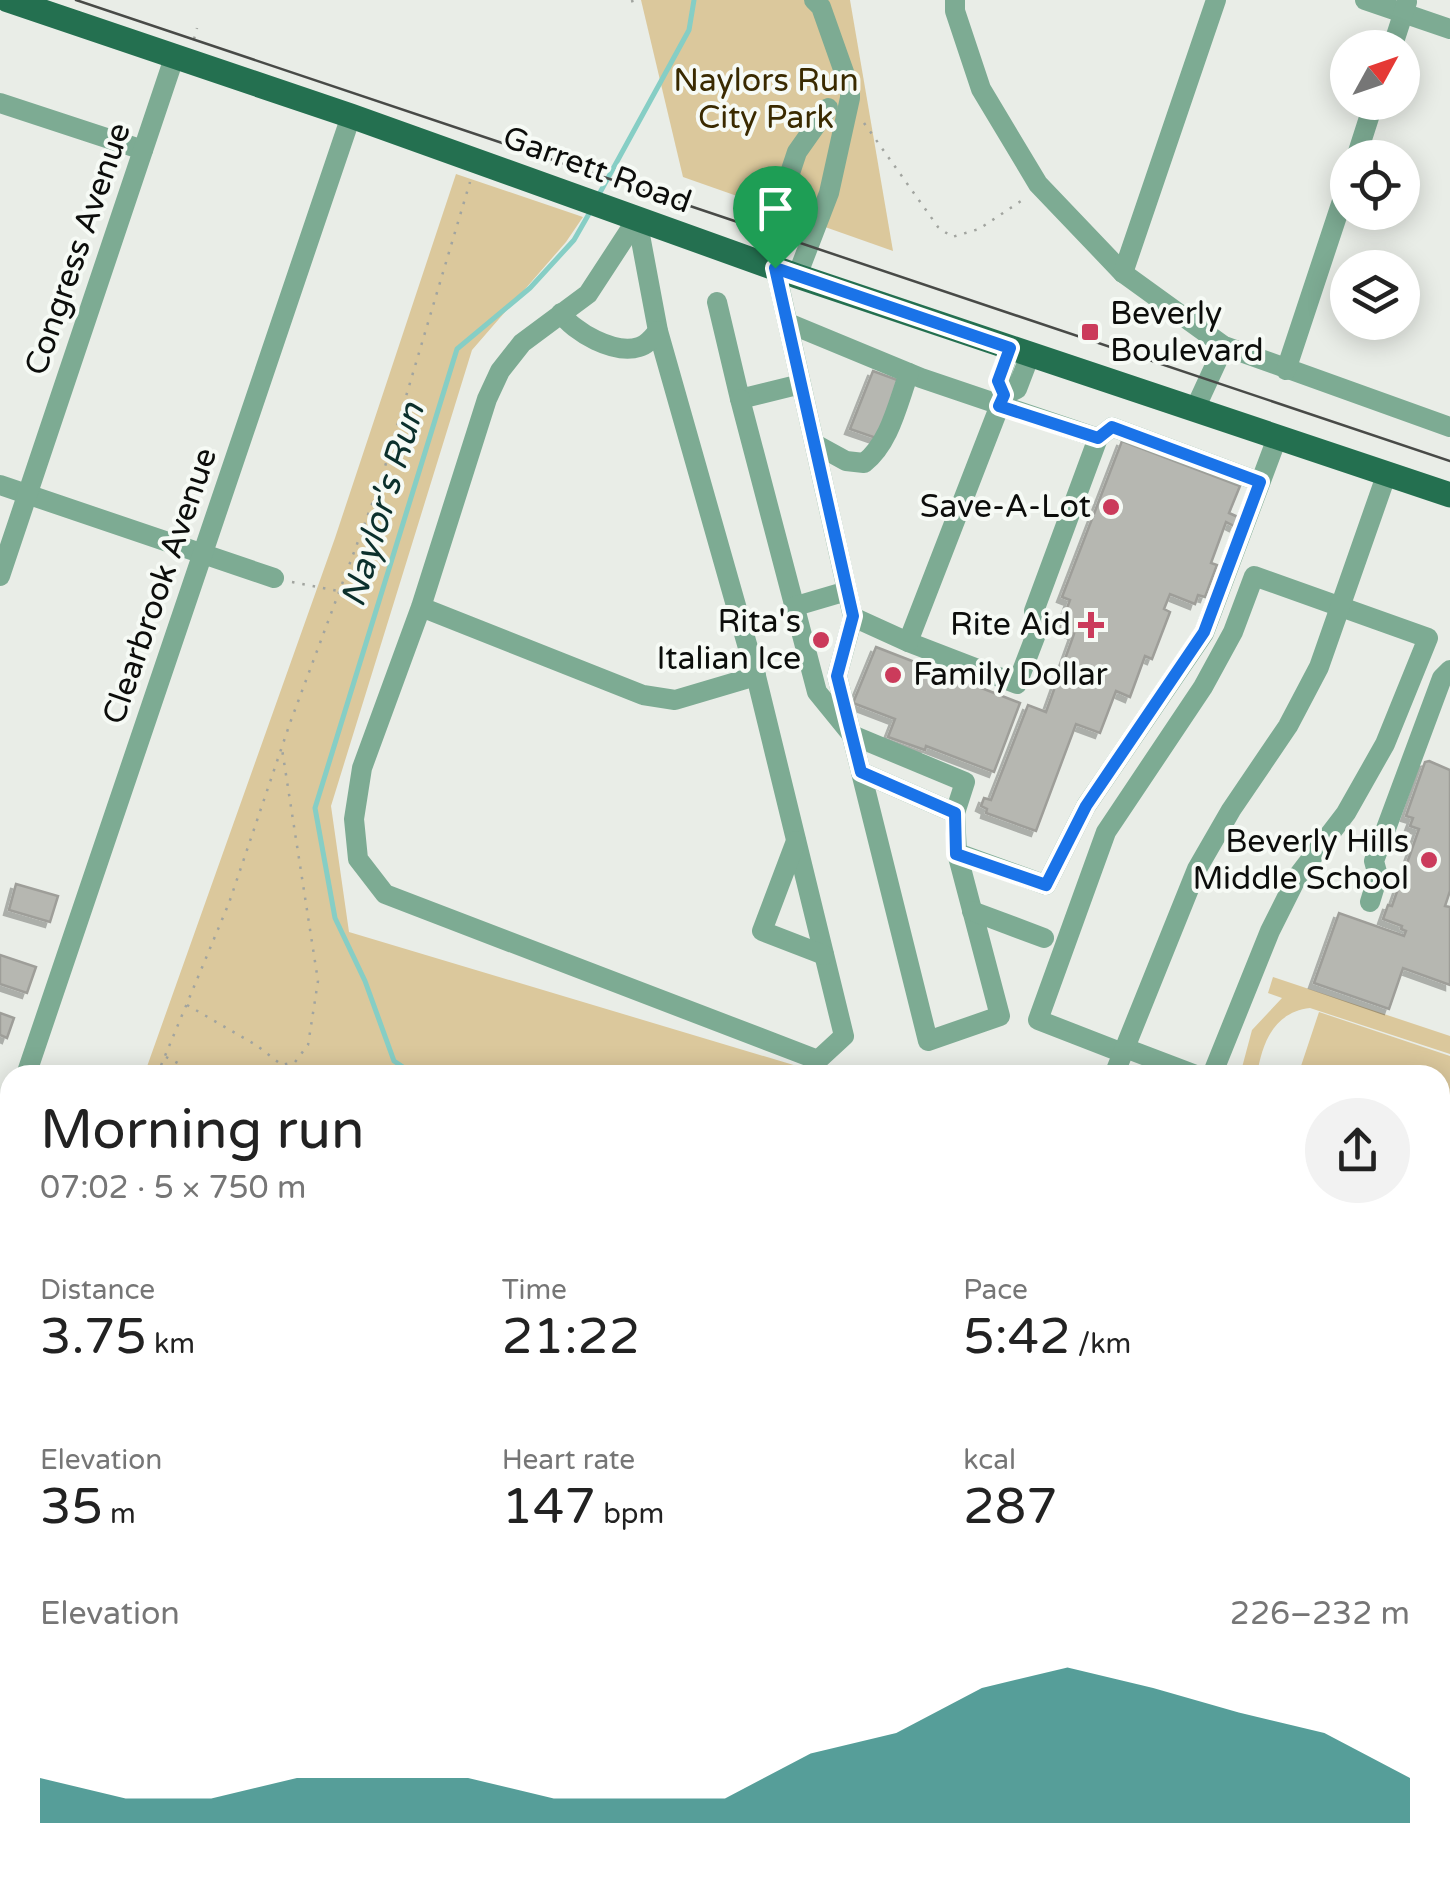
<!DOCTYPE html>
<html lang="en">
<head>
<meta charset="utf-8">
<style>
  :root { --surface:#fff; --page:#f2f2f2; --text:#222; --muted:#767676; --accent:#0f766e }
  body { margin:0; font-family:"Varela Round",sans-serif; background:var(--page); color:var(--text); height:100vh; display:flex; flex-direction:column; font-size:38px; white-space:nowrap }
  * { box-sizing:border-box; margin:0 }
  p { font-size:32px; color:var(--muted) }
  .icon { flex:none; width:55px; height:55px; fill:none; stroke:currentColor; stroke-width:2; stroke-linecap:round; stroke-linejoin:round }
  .map { position:relative; flex:1; overflow:hidden }
  .panel { position:absolute; left:0px; top:1065px; width:1450px; height:812px; display:flex; flex-direction:column; background:var(--surface); border-radius:30px 30px 0 0; box-shadow:0 5px 25px #0003 }
  .panel>* { flex:none }
  .needle { width:65px; rotate:50deg }
  .buttons { position:absolute; left:1330px; top:30px; display:grid; gap:20px }
  .buttons a { display:grid; place-items:center; width:90px; height:90px; border-radius:50%; background:var(--surface); box-shadow:0 5px 25px #0003; font-size:50px }
  .pin { position:absolute; display:grid; place-items:center; width:85px; height:85px; color:#fff; margin:-102px -42px; border-radius:50% 50% 50% 0; rotate:-45deg; box-shadow:0 0 10px #0007 }
  .pin .icon { rotate:45deg }
  .round { display:grid; place-items:center; flex:none; width:105px; height:105px; border-radius:52px; background:var(--page) }
  .headline { display:flex; align-items:center; justify-content:space-between; height:170px; padding:0 40px }
  h1 { font-size:55px; font-weight:600; line-height:75px }
  .figures { display:grid; grid-template-columns:repeat(3,1fr); gap:15px; height:170px; padding:10px 40px }
  .figures div { display:grid; align-content:center }
  .figures b { font-size:50px; font-weight:600 }
  .figures small { font-size:28px; font-weight:400 }
  .figures p { font-size:28px }
  .chart { height:280px; padding:20px 40px }
  .chart p { display:flex; justify-content:space-between }
  .chart svg { width:100%; height:180px; margin-top:10px; fill:var(--accent); opacity:.7 }
  .map>svg:first-child { display:block }
</style>
</head>
<body>
<div class="map">
<svg width="1450" height="1877" viewBox="0 0 1450 1877">
  <defs>
    <filter id="shadow"><feDropShadow dx="-5" dy="5" stdDeviation="0" flood-color="#0004"/></filter>
  </defs>
  <rect width="100%" height="100%" fill="#e9ede7"/>
  <g fill="#dbc89c">
    <polygon points="641,0 850,0 893,251 683,177"/>
    <polygon points="456,174 583,217 566,242 472,350 331,806 349,932 827,1075 144,1075 335,538"/>
    <path d="M1273 977 1450 1036V1054L1310 1008C1274 1012 1262 1043 1257 1075H1240L1252 1030 1282 998 1268 993Z"/>
    <polygon points="1319,1012 1450,1056 1450,1190 1440,1187 1440,1075 1298,1075"/>
  </g>
  <g fill="none" stroke-linecap="round" stroke-linejoin="round">
    <g stroke="#86cec5" stroke-width="5">
      <polyline points="597,198 689,30 694,0"/>
      <polyline points="415,1075 394,1061 365,981 335,918 315,808 457,349 530,288 574,240 590,212"/>
      <polyline points="965,1075 974,1075"/>
      <polyline points="1440,1240 1450,1241"/>
    </g>
  </g>
  <g fill="#b6b7b1" stroke="#9e9e99" stroke-width="2.5" filter="url(#shadow)">
    <polygon points="873,371 900,381 879,439 850,429"/>
    <polygon points="1122,441 1240,486 1229,513 1238,517 1234,526 1226,522 1211,563 1217,565 1205,597 1198,595 1195,604 1170,594 1164,609 1170,612 1152,659 1145,656 1130,697 1116,691 1100,733 1076,724 1036,831 986,813 987,809 981,806 984,798 991,800 1028,705 1046,712 1074,634 1060,628 1070,600 1062,597"/>
    <polygon points="876,647 1020,703 994,772 926,746 925,750 888,737 895,719 853,703"/>
    <polygon points="1429,761 1450,770 1450,891 1445,906 1450,907 1450,985 1403,968 1389,1009 1314,983 1339,913 1404,936 1406,931 1401,929 1402,926 1383,919 1388,905 1392,906 1419,829 1410,826 1413,818 1406,816 1425,762"/>
    <polygon points="16,884 58,896 50,922 9,910"/>
    <polygon points="0,955 36,967 27,993 0,984"/>
    <polygon points="0,1013 14,1018 7,1038 0,1035"/>
  </g>
  <g fill="none" stroke-linecap="round" stroke-linejoin="round">
    <g stroke="#a1a49f" stroke-width="2.5" stroke-dasharray="2.5 8" stroke-linecap="butt">
      <polyline points="632,0 633,4"/>
      <polyline points="194,39 197,28"/>
      <polyline points="864,123 938,227 952,237 979,229 1027,197"/>
      <polyline points="292,582 338,591"/>
      <polyline points="187,1005 256,1045 282,1065 295,1062 308,1045 318,981 282,749"/>
      <polyline points="166,1057 201,1075"/>
      <polyline points="157,1075 229,903 290,723 381,480 470,182"/>
    </g>
    <g stroke="#7dab93" stroke-width="20">
      <polyline points="955,0 955,11 981,89 1038,184 1123,273 1224,346 1450,427"/>
      <polyline points="1365,0 1450,29"/>
      <polyline points="1392,48 1407,2"/>
      <polyline points="0,103 143,150"/>
      <polyline points="1356,158 1374,102"/>
      <polyline points="820,215 782,197 797,152 828,108"/>
      <polyline points="637,219 658,331 756,676"/>
      <polyline points="775,267 853,617 837,676 928,1041 1000,1016 957,853 1046,885 1086,806 1204,633 1277,438"/>
      <polyline points="1123,273 1216,0"/>
      <polyline points="797,276 829,193 850,98 850,89 821,7 814,0"/>
      <polyline points="717,302 740,399 801,384"/>
      <path d="M561 313C573 332 615 355 639 347 647 345 653 337 658 331"/>
      <polyline points="788,323 921,378 1098,438 1034,611 1040,624 1017,684 908,642"/>
      <polyline points="1010,348 999,381 1004,395 1017,389 1030,355"/>
      <polyline points="1286,370 1348,183"/>
      <polyline points="740,399 817,692 852,735 965,782 955,813 861,772"/>
      <polyline points="1194,411 1224,346"/>
      <polyline points="1098,438 1112,427 1260,482"/>
      <path d="M815 444 846 461 864 463C890 443 898 402 909 373"/>
      <polyline points="0,485 274,578"/>
      <polyline points="0,576 175,55"/>
      <polyline points="796,606 847,591"/>
      <polyline points="421,607 643,695 675,700 756,676 844,1036 818,1060 385,894 358,859 354,819 362,768 421,607 487,399 500,371 522,343 588,294 637,219"/>
      <polyline points="853,617 908,642 1003,397"/>
      <polyline points="955,813 957,853"/>
      <polyline points="796,841 762,931 824,955"/>
      <polyline points="1370,902 1378,876 1374,861 1442,678 1450,670"/>
      <polyline points="972,911 1044,938"/>
      <polyline points="1125,1048 1196,1075"/>
      <polyline points="1123,1053 1038,1020 1106,832 1203,687 1233,632 1254,576 1428,638 1385,744 1346,813 1297,877 1270,931 1212,1075"/>
      <polyline points="26,1075 351,116"/>
      <polyline points="1114,1075 1197,869 1231,810 1288,726 1319,667 1387,473"/>
      <polyline points="0,1150 10,1121"/>
      <polyline points="1440,1314 1450,1307"/>
      <polyline points="1440,1381 1450,1355"/>
      <polyline points="1440,1485 1450,1458"/>
      <polyline points="1440,1579 1450,1584"/>
      <polyline points="1440,1718 1450,1689"/>
      <polyline points="0,1788 10,1761"/>
      <polyline points="1393,1868 1395,1877"/>
      <polyline points="153,1877 157,1868"/>
      <polyline points="348,1877 352,1868"/>
      <polyline points="537,1877 540,1868"/>
      <polyline points="723,1877 726,1868"/>
      <polyline points="911,1877 920,1868"/>
      <polyline points="1018,1877 1027,1868"/>
    </g>
    <g stroke="#247050" stroke-width="25">
      <polyline points="8,0 351,116 797,276 1450,495"/>
      <polyline points="0,1281 10,1285"/>
      <polyline points="0,1703 10,1707"/>
      <polyline points="456,1868 482,1877"/>
      <polyline points="1131,1868 1137,1877"/>
    </g>
    <polyline stroke="#484a47" stroke-width="2.5" points="76,0 1450,461"/>
  </g>
  <g fill="none" stroke-linecap="round" stroke-linejoin="round">
    <g stroke="#fff" stroke-width="20">
      <polygon id="route" points="775,268 1010,348 998,381 1004,395 999,406 1098,438 1112,427 1260,482 1204,632 1086,806 1046,885 956,854 955,813 861,772 837,676 853,616"/>
    </g>
    <use href="#route" stroke="#1a73e8" stroke-width="12"/>
  </g>
  <g fill="#cb3b5b" stroke="#f6faf5" stroke-width="4">
    <rect x="1080" y="322" width="20" height="20" rx="5"/>
    <circle cx="1111" cy="507" r="10"/>
    <path d="M1086 610h10v10h10v10h-10v10h-10v-10h-10v-10h10z"/>
    <circle cx="821" cy="640" r="10"/>
    <circle cx="893" cy="675" r="10"/>
    <circle cx="1429" cy="860" r="10"/>
  </g>
  <g text-anchor="middle" dominant-baseline="central" stroke-width="8" stroke-linejoin="round" paint-order="stroke">
    <g font-size="32" fill="#3a2a00" stroke="#f6faf5">
      <text x="766" y="81">Naylors Run<tspan x="766" dy="37">City Park</tspan></text>
    </g>
    <g font-size="32" fill="#0c0d0b" stroke="#f6faf5">
      <text transform="translate(597 170) rotate(20)">Garrett Road</text>
      <text transform="translate(78 249) rotate(-71)">Congress Avenue</text>
      <text transform="translate(160 586) rotate(-71)">Clearbrook Avenue</text>
    </g>
    <g font-size="32" fill="#0c0d0b" stroke="#f6faf5" text-anchor="end">
      <text x="1110" y="314" text-anchor="start">Beverly<tspan x="1110" dy="37">Boulevard</tspan></text>
      <text x="1091" y="507">Save-A-Lot</text>
      <text x="801" y="622">Rita's<tspan x="801" dy="37">Italian Ice</tspan></text>
      <text x="1071" y="625">Rite Aid</text>
      <text x="913" y="675" text-anchor="start">Family Dollar</text>
      <text x="1409" y="842">Beverly Hills<tspan x="1409" dy="37">Middle School</tspan></text>
    </g>
    <g font-size="35" font-style="italic" fill="#0b302c" stroke="#f6faf5">
      <text transform="translate(383 505) rotate(-73)">Naylor's Run</text>
    </g>
  </g>
</svg>
<div class="buttons">
<a><svg class="needle" viewBox="-14 -14 28 28"><path d="M0-13l5 13h-10z" fill="#e53935"/><path d="M0 13l5-13h-10z" fill="#767676"/></svg></a>
<a><svg class="icon" aria-label="locate" viewBox="0 0 24 24"><circle cx="12" cy="12" r="6"/><path d="M12 2v4M12 18v4M2 12h4M18 12h4"/></svg></a>
<a><svg class="icon" aria-label="layers" viewBox="0 0 24 24"><path d="M12 4l9 5-9 5-9-5zM3 14l9 5 9-5"/></svg></a>
</div>
<div class="pin" style="left:775px;top:268px;background:#1e9e55"><svg class="icon" aria-label="arrive" viewBox="0 0 24 24"><path d="M6 21V4h12l-3 4 3 4H6"/></svg></div>
<section class="panel">
<div class="headline"><div><h1>Morning run</h1><p>07:02 · 5 × 750 m</p></div><a class="round"><svg class="icon" aria-label="share" viewBox="0 0 24 24"><path d="M12 15V3M7 8l5-5 5 5M5 13v7h14v-7"/></svg></a></div>
<div class="figures">
<div><p>Distance</p><b>3.75<small> km</small></b></div>
<div><p>Time</p><b>21:22</b></div>
<div><p>Pace</p><b>5:42<small> /km</small></b></div>
</div>
<div class="figures">
<div><p>Elevation</p><b>35<small> m</small></b></div>
<div><p>Heart rate</p><b>147<small> bpm</small></b></div>
<div><p>kcal</p><b>287</b></div>
</div>
<div class="chart"><p><span>Elevation</span>226–232 m</p>
<svg viewBox="0 0 160 44" preserveAspectRatio="none"><path d="M0 44V33L10 38L20 38L30 33L40 33L50 33L60 38L70 38L80 38L90 27L100 22L110 11L120 6L130 11L140 17L150 22L160 33V44z"/></svg>
</div>
</section>
</div>
</body>
</html>
